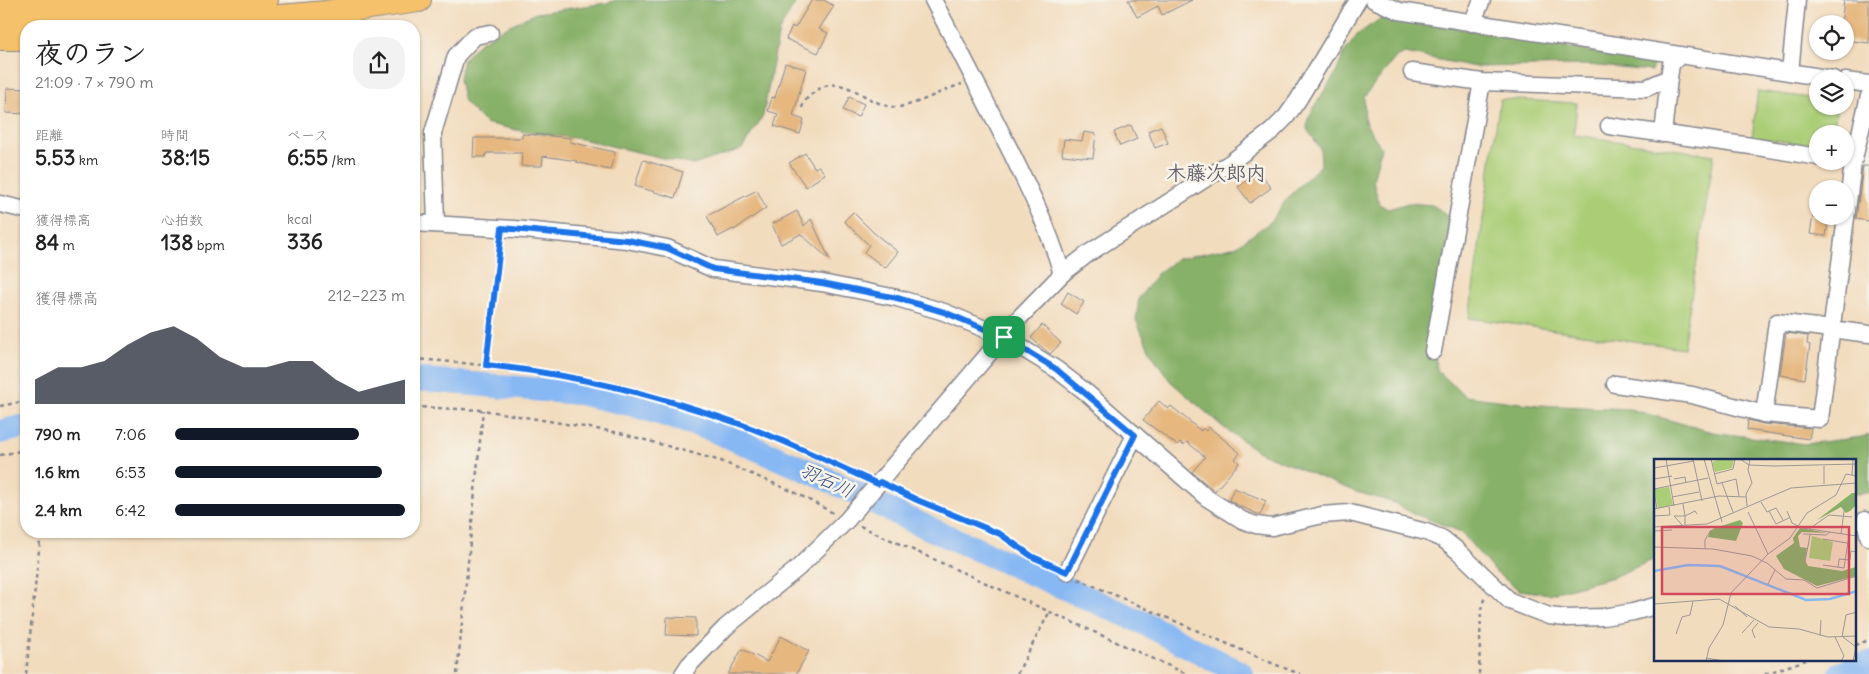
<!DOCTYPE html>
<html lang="ja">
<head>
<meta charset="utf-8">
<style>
  :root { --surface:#fff; --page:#f2f2f2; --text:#222; --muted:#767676; --accent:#111827 }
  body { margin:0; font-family:Delius,"Klee One",sans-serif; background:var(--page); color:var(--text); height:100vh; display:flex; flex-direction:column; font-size:19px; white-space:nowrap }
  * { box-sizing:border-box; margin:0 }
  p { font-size:16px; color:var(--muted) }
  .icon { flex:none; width:28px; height:28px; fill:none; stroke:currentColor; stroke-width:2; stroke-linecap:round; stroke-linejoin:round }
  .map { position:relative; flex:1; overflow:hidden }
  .sheet { position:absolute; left:20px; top:20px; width:400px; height:518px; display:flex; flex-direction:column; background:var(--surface); border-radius:20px; box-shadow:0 1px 4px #0004 }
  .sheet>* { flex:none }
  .tools { position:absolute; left:1809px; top:15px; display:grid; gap:10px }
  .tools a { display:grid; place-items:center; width:45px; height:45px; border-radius:50%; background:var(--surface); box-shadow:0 1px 4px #0004; font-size:25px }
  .pin { position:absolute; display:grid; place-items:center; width:42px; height:42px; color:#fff; margin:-21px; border-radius:10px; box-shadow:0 2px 8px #0006 }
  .round { display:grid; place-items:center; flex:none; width:52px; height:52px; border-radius:20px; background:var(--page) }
  .headline { display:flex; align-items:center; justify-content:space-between; height:85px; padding:0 15px }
  h1 { font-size:28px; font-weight:800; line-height:38px }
  .metrics { display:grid; grid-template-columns:repeat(3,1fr); gap:8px; height:85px; padding:5px 15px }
  .metrics div { display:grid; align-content:center }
  .metrics b { font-size:21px; font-weight:800 }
  .metrics small { font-size:14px; font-weight:400 }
  .metrics p { font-size:14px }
  .chart { height:140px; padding:10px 15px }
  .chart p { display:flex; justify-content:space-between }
  .chart svg { width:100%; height:90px; margin-top:5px; fill:var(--accent); opacity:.7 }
  ul { padding:0 15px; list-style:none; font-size:16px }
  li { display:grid; grid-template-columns:80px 60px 1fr; align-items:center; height:38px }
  li i { height:12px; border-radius:6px; background:var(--accent) }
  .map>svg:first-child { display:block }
</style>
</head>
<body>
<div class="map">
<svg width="1869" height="674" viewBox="0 0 1869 674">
  <rect width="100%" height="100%" fill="#f7f3e8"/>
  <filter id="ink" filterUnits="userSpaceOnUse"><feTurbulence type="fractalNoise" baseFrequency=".02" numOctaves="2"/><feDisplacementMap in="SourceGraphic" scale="10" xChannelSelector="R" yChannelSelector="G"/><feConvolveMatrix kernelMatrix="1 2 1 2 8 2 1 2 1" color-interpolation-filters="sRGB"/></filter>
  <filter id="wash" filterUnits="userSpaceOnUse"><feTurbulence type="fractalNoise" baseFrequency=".0096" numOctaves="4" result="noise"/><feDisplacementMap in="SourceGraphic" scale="20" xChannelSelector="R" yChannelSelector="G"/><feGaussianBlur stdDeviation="1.12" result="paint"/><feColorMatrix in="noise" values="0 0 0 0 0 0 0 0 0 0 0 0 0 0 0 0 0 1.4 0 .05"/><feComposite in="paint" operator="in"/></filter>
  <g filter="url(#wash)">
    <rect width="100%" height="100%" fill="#f2dcbe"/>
    <g fill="#aacd76" stroke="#627e6a">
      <polygon points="1758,91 1817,99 1818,106 1837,106 1833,134 1818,134 1817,146 1752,137"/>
      <polygon points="1500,99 1577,103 1574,135 1714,155 1683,348 1469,318"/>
    </g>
    <g fill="#87b067" stroke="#517062">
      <polygon points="616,0 797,0 779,31 763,116 742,149 693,165 581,139 526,132 485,123 464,102 459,80 463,60 479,43 510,25 536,13 607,3"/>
      <polygon points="1398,18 1654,63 1651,71 1588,65 1475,67 1405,53 1397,56 1364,97 1365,122 1381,148 1373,180 1379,204 1388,209 1408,203 1432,205 1451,217 1433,338 1437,370 1465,396 1538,405 1630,409 1712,432 1805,444 1862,437 1869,434 1869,493 1855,494 1855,460 1655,460 1655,559 1613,577 1549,594 1519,590 1494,571 1461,532 1412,513 1392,502 1356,492 1259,452 1223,427 1170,381 1151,353 1136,320 1139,298 1158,273 1177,259 1237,246 1269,223 1290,195 1321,165 1320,148 1307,129 1308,119 1314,107 1336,73 1344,53 1358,34 1380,19"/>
    </g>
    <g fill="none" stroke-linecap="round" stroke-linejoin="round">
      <g stroke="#87b8f3" stroke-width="24">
        <polyline points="414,379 578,393 634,405 710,429 825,478 904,517 1144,623 1242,674"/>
        <polyline points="0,432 26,426"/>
        <polyline points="1840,674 1869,663"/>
      </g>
    </g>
    <g id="blocks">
      <g fill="#e6b880">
        <polygon points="812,0 824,0 834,6 819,29 828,33 818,53 786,39 792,26 795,28"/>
        <polygon points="1128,0 1192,0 1162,15 1158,6 1137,17"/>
        <polygon points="1844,0 1869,0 1869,43 1845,40 1845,24 1841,24"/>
        <polygon points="785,63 806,69 793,116 804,120 800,134 774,126 778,114 768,111 772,97 775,98"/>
        <polygon points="7,88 26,89 26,114 6,113"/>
        <polygon points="849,97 864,104 858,117 843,110"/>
        <polygon points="1131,125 1137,139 1120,146 1114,132"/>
        <polygon points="1161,126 1168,143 1155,148 1148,131"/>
        <polygon points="1084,132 1096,134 1093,158 1062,155 1064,139 1082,141"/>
        <polygon points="522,134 543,135 570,138 570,142 615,152 610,170 576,162 577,161 543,156 542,166 521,166 522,153 486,153 485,157 473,157 474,138 522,138"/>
        <polygon points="805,153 815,168 819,166 825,174 806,187 789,163"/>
        <polygon points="643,160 683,172 675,198 635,186"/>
        <polygon points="1863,166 1869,166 1869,221 1856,219"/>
        <polygon points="1259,171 1271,188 1250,203 1238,187"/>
        <polygon points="757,190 766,208 734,230 733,229 718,237 707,216"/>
        <polygon points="797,211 804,226 811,219 830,260 801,234 781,244 772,224"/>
        <polygon points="853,212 874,233 898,252 885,268 864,252 869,245 844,221"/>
        <polygon points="1813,216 1829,216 1826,236 1810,234"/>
        <polygon points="1068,292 1084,302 1076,314 1061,304"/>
        <polygon points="1042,325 1061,343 1050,354 1031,338"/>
        <polygon points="1786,333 1808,336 1807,344 1810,345 1805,379 1780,375"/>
        <polygon points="1159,401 1168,409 1171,406 1201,431 1203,428 1206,431 1209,427 1240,453 1235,459 1239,463 1215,491 1192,472 1205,457 1187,442 1183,445 1180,442 1177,445 1143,420"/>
        <polygon points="1748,420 1763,424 1811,428 1809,439 1747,430"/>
        <polygon points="1234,488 1266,501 1260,515 1241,507 1229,500"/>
        <polygon points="667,617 696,618 696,636 666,635"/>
        <polygon points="781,636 809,651 796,674 728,674 742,649 767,662"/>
      </g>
    </g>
  </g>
  <g filter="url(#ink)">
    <use href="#blocks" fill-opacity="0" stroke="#86868e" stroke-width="1"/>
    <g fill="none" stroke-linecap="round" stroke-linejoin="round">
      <g stroke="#86868e" stroke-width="19">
        <g id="minor">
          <path d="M933 0C960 51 986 102 1012 154 1031 193 1050 231 1062 274"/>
          <polyline points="1374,0 1399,11 1833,79"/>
          <polyline points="1472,23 1482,0"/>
          <polyline points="1412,72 1482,82 1646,88 1669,78 1671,64 1679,56"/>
          <polyline points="1790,72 1797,0"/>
          <polyline points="1845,81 1869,84"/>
          <polyline points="1609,126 1751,146 1818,157"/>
          <polyline points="1663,134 1669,78"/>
          <polyline points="0,204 26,210"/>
          <polyline points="414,223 514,229 627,240 667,248 713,269 822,283 897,298 944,312 1004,337 1056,369 1087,393 1207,498 1242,520 1256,525 1272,527 1322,515 1350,513 1426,532 1443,539 1458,551 1510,601 1549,616 1566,618 1603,617 1633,612 1655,606"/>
          <polyline points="436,224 433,133 456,56 475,36 490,33"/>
          <polyline points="1433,351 1482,82"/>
          <polyline points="1615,384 1692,395 1764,414 1820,419 1853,163 1869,96"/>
          <polyline points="1764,414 1777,322 1869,334"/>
          <polyline points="1865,520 1869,538"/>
          <polyline points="1067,572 1135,435"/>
          <polyline points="683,674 689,665 726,627 798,568 847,520 1020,317 1062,274 1089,253 1230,163 1272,131 1286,117 1298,100 1358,0"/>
        </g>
      </g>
      <g stroke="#86868e" stroke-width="26">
        <g id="highway">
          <polyline points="0,1 144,3 266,0"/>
          <polyline points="0,21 211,23 326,13 419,0"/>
          <polyline points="0,38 26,38"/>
        </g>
      </g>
      <g stroke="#86868e" stroke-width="2.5" stroke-dasharray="4 4" stroke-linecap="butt">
        <path d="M802 108C804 100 809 96 816 91 843 71 865 104 893 107 910 109 944 89 962 84"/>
        <path d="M414 359C523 366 630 386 734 422 779 437 821 458 863 478"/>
        <polyline points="486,365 500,243"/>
        <polyline points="0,406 26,401"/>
        <polyline points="414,407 483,410 620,433 721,461 796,493 835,514"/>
        <polyline points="0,455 26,450"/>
        <polyline points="893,488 917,500 1000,534 1033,557 1053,566"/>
        <polyline points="860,526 1187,674"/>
        <polyline points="1078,579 1274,664 1300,674"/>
        <polyline points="1855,645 1869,640"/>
        <polyline points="26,674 41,531"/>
        <polyline points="457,674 483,410"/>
        <polyline points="1017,674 1050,611"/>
        <polyline points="1479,674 1481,609 1485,596"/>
        <polyline points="1765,674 1806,660"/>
      </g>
      <use href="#minor" stroke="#fff" stroke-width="16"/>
      <use href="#highway" stroke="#f5c16b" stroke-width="24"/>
    </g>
  </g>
  <g fill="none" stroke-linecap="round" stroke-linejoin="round" filter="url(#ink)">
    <g stroke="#fff" stroke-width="10">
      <path id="route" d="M502 228 627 240 667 248 713 269 822 283 897 298 944 312 1004 337 1056 369 1135 435 1067 572 1033 557 1000 534 917 500 880 482 878 484C830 463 784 439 734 422 654 394 570 374 486 365Z"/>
    </g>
    <use href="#route" stroke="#1a73e8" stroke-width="6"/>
  </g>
  <g text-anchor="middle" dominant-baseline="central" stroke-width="5" stroke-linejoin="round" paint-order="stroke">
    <g font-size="19" font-style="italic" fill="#365183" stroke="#f7f3e8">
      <text transform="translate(827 480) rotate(25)">羽石川</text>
    </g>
    <g font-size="20" font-weight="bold" fill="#625f6a" stroke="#f7f3e8">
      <text x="1216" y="172">木藤次郎内</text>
    </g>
  </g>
  <g transform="translate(1654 459)">
    <rect width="202" height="202" fill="#f2dcbe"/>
    <path d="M67 0H80L78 9 61 13 58 3ZM15 28 19 46 4 49 0 30ZM158 77 179 83 176 102 155 99Z" fill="#aacd76"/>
    <path d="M198 34H202V46L196 52 192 54 187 48 163 61ZM86 61 89 64 82 82 54 78 56 72 61 69ZM146 69 173 74 148 73 144 77 146 88 153 89 151 101 154 107 188 112 202 108V117L163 127 130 110 122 97 140 84 139 79Z" fill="#87b067"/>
    <path fill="none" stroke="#87b8f3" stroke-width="2.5" d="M0 112 34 106 66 107 152 141 176 140 203 132"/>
    <path fill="none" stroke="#9c9798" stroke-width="1" d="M12 0 20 47M39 0 48 42M50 0 68 63M57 0 63 25 82 20 85 37M86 0 95 6 120 7 203 5M0 9 40 2M60 15 79 10 81 0M198 16 199 0M0 20 18 17M20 20 31 18 32 24M68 24 79 53M170 25V7M0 30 54 19M0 32 3 50M18 38 45 33M107 43 113 53 122 49 129 61M93 47 92 35 98 24 94 11 96 0M0 50 65 37 92 38M115 52 122 65 135 59M133 52 138 64 148 69 203 77M94 53 114 95M0 57 16 56 15 48M28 66 20 57H31L29 45M31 66V57L41 52 43 55M0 68 53 65 137 29 203 24M155 70 175 56 198 58M0 72 18 71M149 75 172 76 176 73M187 75 191 45 203 38M169 80 193 84M0 88 59 90 98 97 113 104 132 120 150 121 163 129 203 117M51 90V81L57 71M151 103 156 76M169 106 190 109 195 76M184 109 185 100 196 101 197 92 203 93M114 125 121 111M0 145 65 140 115 168 145 170 174 178 203 177M81 147 93 158M88 174 100 161M22 175 28 158 36 156 39 142M166 177 167 161M181 178 190 197 187 202M188 178 192 156 203 153M189 178 202 188 199 202M101 179 98 171 104 164M52 199 70 202M52 202 55 189 69 166 77 134 114 95 136 79 153 54 182 36 192 15 203 17"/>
    <path fill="#d1495b" fill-opacity="0.15" stroke="#d1495b" stroke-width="2.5" d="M8 68H195V135H8Z"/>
    <rect width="202" height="202" fill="none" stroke="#1b2f5e" stroke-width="2.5"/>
  </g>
</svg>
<div class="tools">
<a><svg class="icon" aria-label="locate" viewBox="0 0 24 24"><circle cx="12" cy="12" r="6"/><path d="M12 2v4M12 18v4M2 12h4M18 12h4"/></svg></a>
<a><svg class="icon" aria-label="layers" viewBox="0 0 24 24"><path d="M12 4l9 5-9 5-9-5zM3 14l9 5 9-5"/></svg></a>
<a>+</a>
<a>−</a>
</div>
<div class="pin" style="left:1004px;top:337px;background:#1e9e55"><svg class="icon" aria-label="arrive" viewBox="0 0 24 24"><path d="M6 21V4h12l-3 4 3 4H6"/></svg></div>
<section class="sheet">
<div class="headline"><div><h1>夜のラン</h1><p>21:09 · 7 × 790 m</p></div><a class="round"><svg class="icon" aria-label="share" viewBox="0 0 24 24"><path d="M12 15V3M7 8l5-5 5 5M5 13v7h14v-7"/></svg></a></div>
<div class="metrics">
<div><p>距離</p><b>5.53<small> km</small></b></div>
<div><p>時間</p><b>38:15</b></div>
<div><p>ペース</p><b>6:55<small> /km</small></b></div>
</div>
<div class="metrics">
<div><p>獲得標高</p><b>84<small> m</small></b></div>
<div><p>心拍数</p><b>138<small> bpm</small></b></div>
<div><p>kcal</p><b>336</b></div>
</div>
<div class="chart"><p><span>獲得標高</span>212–223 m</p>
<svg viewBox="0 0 160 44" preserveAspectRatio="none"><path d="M0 44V32L10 26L20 26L30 23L40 15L50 9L60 6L70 12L80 21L90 26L100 26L110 23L120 23L130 32L140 38L150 35L160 32V44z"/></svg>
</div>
<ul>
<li><b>790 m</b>7:06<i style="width:80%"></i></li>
<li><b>1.6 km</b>6:53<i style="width:90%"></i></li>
<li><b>2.4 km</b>6:42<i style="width:100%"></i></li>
</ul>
</section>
</div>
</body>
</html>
